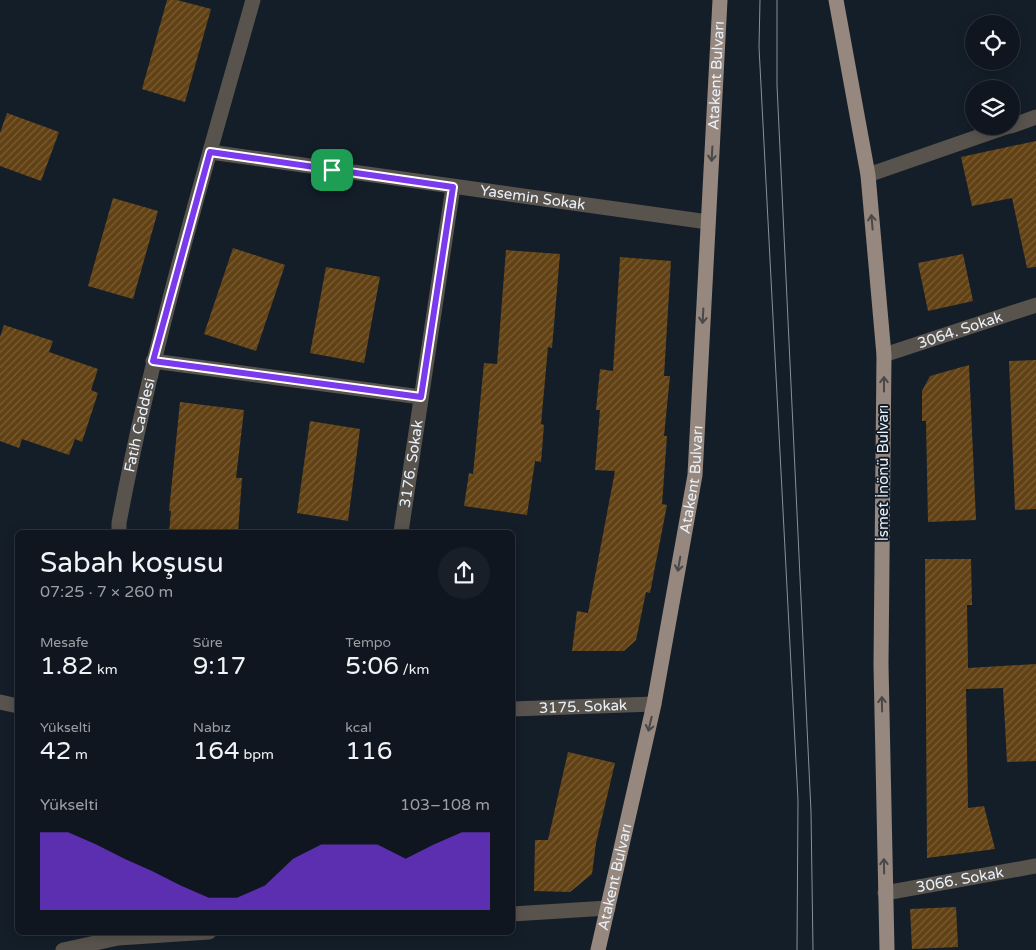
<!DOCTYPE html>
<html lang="tr">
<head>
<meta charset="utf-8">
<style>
  :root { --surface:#0f161f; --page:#181f28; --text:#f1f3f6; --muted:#9b9fa4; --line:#2f353d; --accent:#7c3aed }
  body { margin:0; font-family:"Varela Round",sans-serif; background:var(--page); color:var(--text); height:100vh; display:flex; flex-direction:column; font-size:19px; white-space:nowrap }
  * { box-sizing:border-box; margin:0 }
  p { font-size:16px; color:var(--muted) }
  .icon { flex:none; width:28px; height:28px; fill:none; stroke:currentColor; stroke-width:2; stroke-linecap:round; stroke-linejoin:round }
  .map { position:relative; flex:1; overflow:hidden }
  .drawer { position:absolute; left:15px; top:530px; width:500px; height:405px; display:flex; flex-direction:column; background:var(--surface); border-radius:8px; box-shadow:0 2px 12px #0003,0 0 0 1px var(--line) }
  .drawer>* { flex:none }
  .buttons { position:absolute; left:965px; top:15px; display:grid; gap:10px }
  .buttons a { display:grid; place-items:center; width:55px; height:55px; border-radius:50%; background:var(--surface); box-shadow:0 2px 12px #0003,0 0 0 1px var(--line); font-size:25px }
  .pin { position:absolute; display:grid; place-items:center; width:42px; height:42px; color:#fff; margin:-21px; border-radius:10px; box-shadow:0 2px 8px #0006 }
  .round { display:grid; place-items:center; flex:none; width:52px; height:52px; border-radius:26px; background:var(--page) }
  .head { display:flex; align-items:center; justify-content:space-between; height:85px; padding:0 25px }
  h1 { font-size:28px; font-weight:600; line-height:38px }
  .metrics { display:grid; grid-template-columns:repeat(3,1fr); gap:8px; height:85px; padding:5px 25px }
  .metrics div { display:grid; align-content:center }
  .metrics b { font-size:25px; font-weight:600 }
  .metrics small { font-size:14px; font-weight:400 }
  .metrics p { font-size:14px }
  .chart { height:140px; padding:10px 25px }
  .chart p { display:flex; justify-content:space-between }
  .chart svg { width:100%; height:90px; margin-top:5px; fill:var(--accent); opacity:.7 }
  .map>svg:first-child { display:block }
</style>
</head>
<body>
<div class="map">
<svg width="1036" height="950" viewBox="0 0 1036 950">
  <defs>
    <pattern id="building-hatch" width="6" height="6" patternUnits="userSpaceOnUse" patternTransform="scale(1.25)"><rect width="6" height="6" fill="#624214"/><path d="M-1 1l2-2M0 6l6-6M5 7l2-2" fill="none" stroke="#795e37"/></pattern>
  </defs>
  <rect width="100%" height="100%" fill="#141e29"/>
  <g fill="url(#building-hatch)">
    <polygon points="167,0 177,0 211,9 185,102 142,89"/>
    <polygon points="7,113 59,132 41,181 0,166 0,133"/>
    <polygon points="1036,141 1036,267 1027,268 1012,198 972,206 961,157"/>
    <polygon points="113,198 158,211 133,299 88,286"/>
    <polygon points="233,248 285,265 256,351 204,334"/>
    <polygon points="506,250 560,254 552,348 548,347 541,424 544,425 541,462 535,461 527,515 464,506 469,473 473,474 484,363 497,364"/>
    <polygon points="963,254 973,301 928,311 918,263"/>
    <polygon points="620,257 671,261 664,376 670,376 664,436 667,436 662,504 667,505 650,593 646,592 636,640 624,651 572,651 577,611 588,613 615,471 595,470 600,410 596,410 600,369 613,371"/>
    <polygon points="326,267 380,277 364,363 310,353"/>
    <polygon points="4,325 53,341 49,352 98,369 91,390 98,393 82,442 75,439 69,455 22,439 19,448 0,441 0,337"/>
    <polygon points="1036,360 1036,509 1015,510 1009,361"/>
    <polygon points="969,365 976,520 928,522 926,421 922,421 922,391 930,376"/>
    <polygon points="180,402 244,410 236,478 242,478 238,532 169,532 171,511 169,511"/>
    <polygon points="310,421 360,429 348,521 297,513"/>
    <polygon points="925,559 971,559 972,605 967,605 968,668 1036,664 1036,761 1007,762 1003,688 966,689 968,808 984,806 995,849 927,858"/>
    <polygon points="568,752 615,763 596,843 592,874 570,892 534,891 535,840 548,840"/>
    <polygon points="956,907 958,947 912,949 910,909"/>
  </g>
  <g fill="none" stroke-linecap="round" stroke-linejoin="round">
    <g stroke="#59534e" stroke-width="15">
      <polyline points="1011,126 1036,117"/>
      <path id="s1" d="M210 152 708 222"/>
      <polyline points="868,175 1009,126"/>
      <path id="s2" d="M884 355 1036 305"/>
      <polyline points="153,361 421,397"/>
      <path id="s3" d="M119 532V523C152 346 204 173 253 0"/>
      <path id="s4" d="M401 532 453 187"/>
      <polyline points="0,702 18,706"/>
      <path id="s5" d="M512 709 654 704"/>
      <path id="s6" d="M885 893 1036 866"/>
      <polyline points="512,914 608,908"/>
      <polyline points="63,950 118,938 209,932"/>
    </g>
    <g stroke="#96887e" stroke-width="15">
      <polyline points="836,0 868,175 884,355 881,665 887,950"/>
      <path id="s7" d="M598 950 654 704 695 475 720 0"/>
    </g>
    <g stroke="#88909a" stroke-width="1">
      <polyline points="760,0 759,47 798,800 797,950"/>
      <polyline points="777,0 777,85 811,812 813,950"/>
    </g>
  </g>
  <defs><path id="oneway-shaft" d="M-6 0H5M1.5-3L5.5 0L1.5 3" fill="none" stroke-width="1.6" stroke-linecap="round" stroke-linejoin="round" transform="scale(1.25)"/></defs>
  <g stroke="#48484b">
    <use href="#oneway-shaft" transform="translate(712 154) rotate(93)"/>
    <use href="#oneway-shaft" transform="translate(872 222) rotate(-95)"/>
    <use href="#oneway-shaft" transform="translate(703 316) rotate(93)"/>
    <use href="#oneway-shaft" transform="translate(884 384) rotate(-90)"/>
    <use href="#oneway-shaft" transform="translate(679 564) rotate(100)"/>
    <use href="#oneway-shaft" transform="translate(882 704) rotate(-91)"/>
    <use href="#oneway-shaft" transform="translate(650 724) rotate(103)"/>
    <use href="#oneway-shaft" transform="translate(884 866) rotate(-91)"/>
  </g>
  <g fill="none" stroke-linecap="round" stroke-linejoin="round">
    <g stroke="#fff" stroke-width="10">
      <polygon id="route" points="210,152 453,187 421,397 153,361"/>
    </g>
    <use href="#route" stroke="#7c3aed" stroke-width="6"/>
  </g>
  <g text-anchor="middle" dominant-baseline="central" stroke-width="4" stroke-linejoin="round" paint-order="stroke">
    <g font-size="15" fill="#eaf1f9" stroke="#141e29">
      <text stroke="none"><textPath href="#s7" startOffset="885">Atakent Bulvarı</textPath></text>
      <text stroke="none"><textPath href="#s1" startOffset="326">Yasemin Sokak</textPath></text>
      <text stroke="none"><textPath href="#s2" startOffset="80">3064. Sokak</textPath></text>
      <text stroke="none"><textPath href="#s3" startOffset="109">Fatih Caddesi</textPath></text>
      <text stroke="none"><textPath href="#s4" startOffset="69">3176. Sokak</textPath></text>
      <text transform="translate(883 473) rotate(-90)">İsmet İnönü Bulvarı</text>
      <text stroke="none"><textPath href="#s7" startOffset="480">Atakent Bulvarı</textPath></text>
      <text stroke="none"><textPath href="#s5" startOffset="71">3175. Sokak</textPath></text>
      <text stroke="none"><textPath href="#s7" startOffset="75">Atakent Bulvarı</textPath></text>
      <text stroke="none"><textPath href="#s6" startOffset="76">3066. Sokak</textPath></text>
    </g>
  </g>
</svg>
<div class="buttons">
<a><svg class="icon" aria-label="locate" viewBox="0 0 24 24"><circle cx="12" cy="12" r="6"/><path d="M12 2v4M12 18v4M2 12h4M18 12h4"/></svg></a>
<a><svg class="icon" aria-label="layers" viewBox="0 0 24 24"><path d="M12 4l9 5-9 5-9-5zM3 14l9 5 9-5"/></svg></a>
</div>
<div class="pin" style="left:332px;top:170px;background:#1e9e55"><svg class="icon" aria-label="arrive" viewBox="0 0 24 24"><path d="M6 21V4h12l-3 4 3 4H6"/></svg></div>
<section class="drawer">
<div class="head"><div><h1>Sabah koşusu</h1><p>07:25 · 7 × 260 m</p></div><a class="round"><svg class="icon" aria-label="share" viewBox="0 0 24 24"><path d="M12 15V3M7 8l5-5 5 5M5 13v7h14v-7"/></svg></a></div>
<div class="metrics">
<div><p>Mesafe</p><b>1.82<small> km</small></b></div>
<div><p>Süre</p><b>9:17</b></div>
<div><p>Tempo</p><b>5:06<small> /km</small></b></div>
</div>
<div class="metrics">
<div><p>Yükselti</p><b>42<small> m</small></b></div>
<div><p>Nabız</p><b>164<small> bpm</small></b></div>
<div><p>kcal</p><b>116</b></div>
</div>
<div class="chart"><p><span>Yükselti</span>103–108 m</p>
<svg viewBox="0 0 160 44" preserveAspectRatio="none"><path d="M0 44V6L10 6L20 12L30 19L40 25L50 32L60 38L70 38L80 32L90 19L100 12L110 12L120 12L130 19L140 12L150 6L160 6V44z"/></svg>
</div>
</section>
</div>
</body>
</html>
